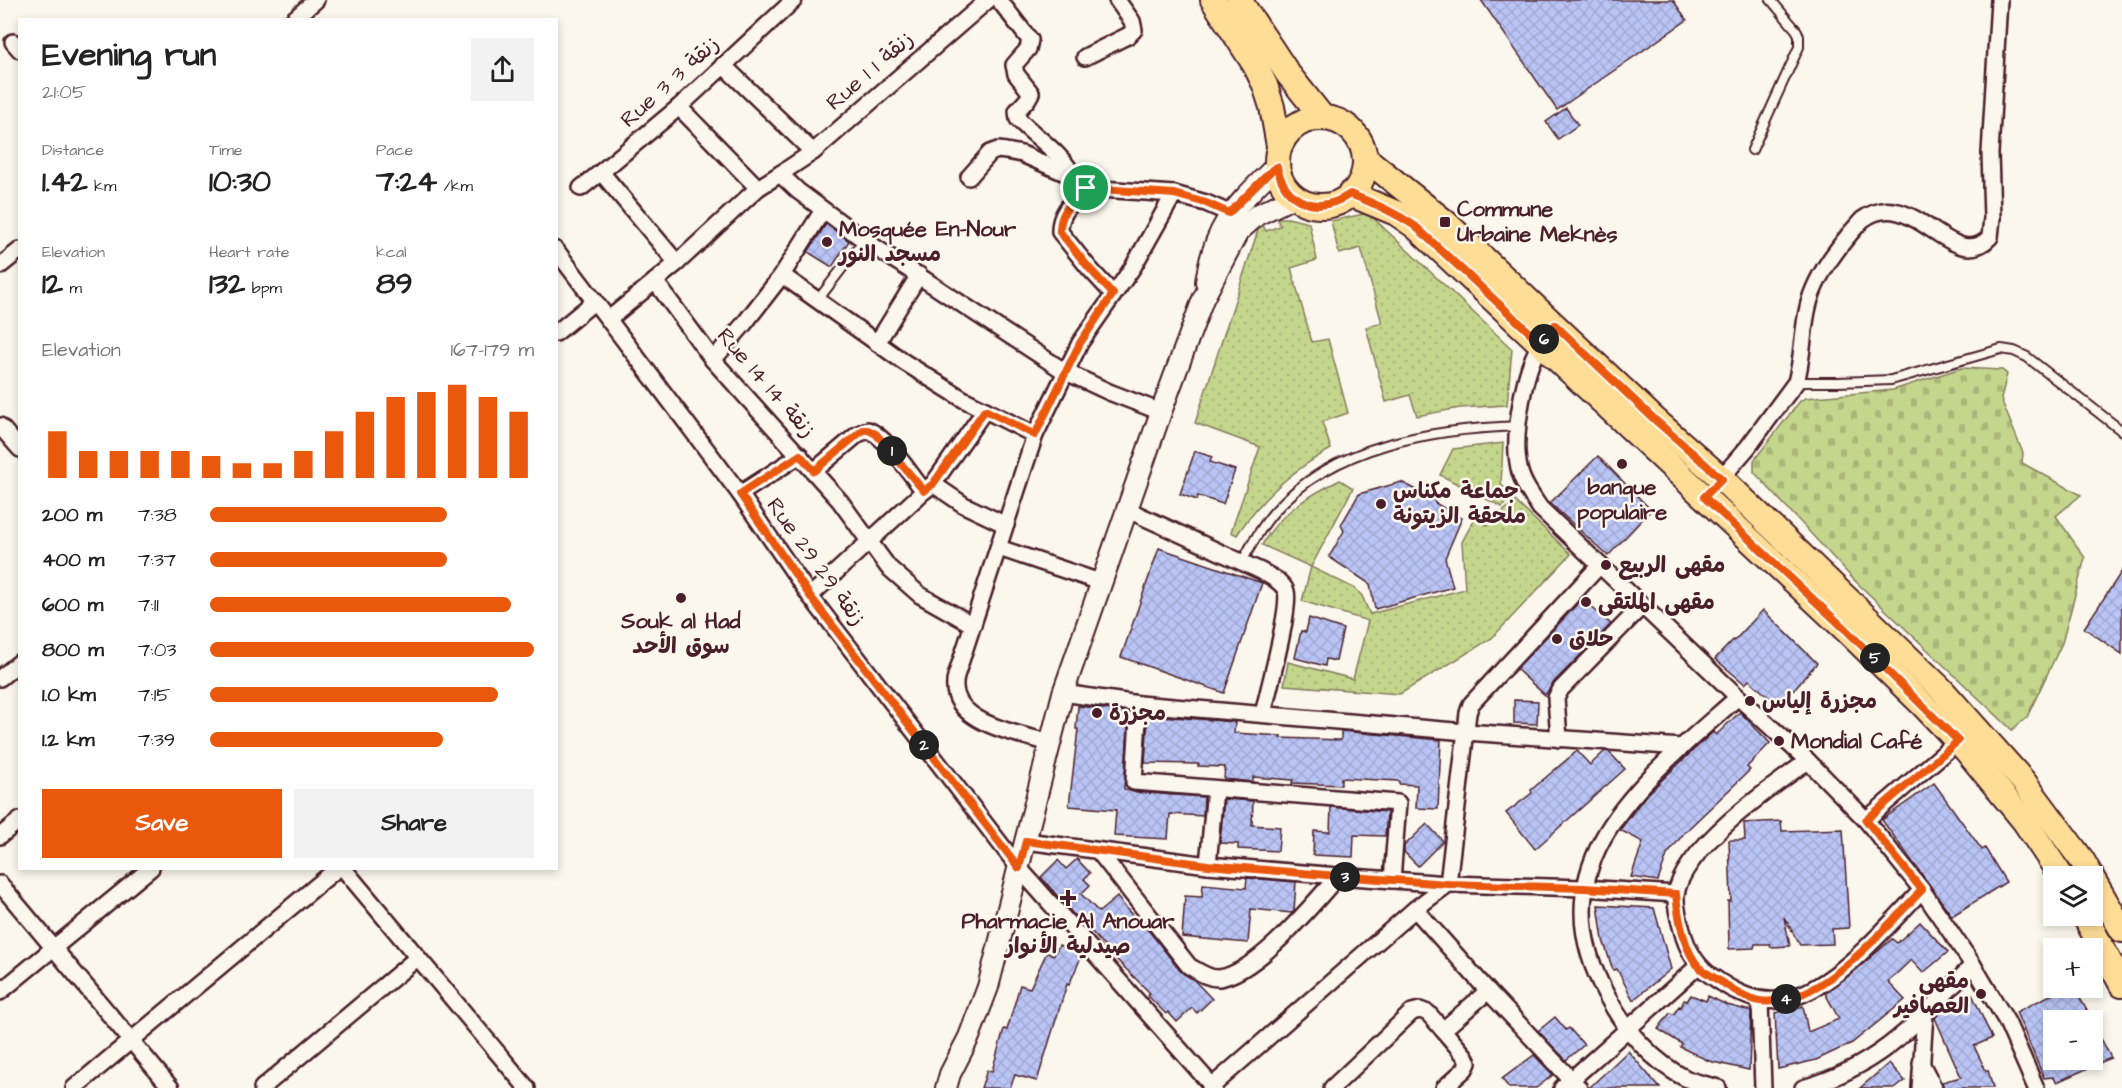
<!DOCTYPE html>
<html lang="en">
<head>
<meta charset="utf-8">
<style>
  :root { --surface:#fff; --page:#f2f2f2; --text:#222; --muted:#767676; --accent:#ea580c }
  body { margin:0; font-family:"Architects Daughter","Playpen Sans Arabic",sans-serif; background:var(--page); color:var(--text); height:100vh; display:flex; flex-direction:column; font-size:22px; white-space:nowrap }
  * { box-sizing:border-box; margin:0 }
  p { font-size:20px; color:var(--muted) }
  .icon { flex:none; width:33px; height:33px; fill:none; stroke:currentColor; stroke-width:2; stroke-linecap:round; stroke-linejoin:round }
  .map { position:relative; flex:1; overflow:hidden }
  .sheet { position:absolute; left:18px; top:18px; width:540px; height:852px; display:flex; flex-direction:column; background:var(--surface); border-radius:0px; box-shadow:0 3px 9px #0003 }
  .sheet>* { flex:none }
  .controls { position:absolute; left:2043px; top:866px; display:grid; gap:12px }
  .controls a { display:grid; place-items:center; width:60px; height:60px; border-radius:0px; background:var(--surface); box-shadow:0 3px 9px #0003; font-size:30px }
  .pin { position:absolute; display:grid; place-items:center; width:51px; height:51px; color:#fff; margin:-26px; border:3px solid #fff; border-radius:50%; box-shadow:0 2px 6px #0007 }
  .km { position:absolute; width:30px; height:30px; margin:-15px; border-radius:50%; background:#222; color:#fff; font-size:16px; line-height:30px; text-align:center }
  .round { display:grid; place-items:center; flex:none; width:63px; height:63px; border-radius:0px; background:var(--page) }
  .overview { display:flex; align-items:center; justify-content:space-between; height:102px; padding:0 24px }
  h1 { font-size:33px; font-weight:800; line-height:45px }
  .metrics { display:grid; grid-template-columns:repeat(3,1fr); gap:9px; height:102px; padding:6px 24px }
  .metrics div { display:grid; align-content:center }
  .metrics b { font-size:30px; font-weight:800 }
  .metrics small { font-size:16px; font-weight:400 }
  .metrics p { font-size:16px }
  .chart { height:168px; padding:12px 24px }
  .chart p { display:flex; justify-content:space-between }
  .chart svg { width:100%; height:108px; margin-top:6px; stroke:var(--accent); stroke-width:6 }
  .action { display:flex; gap:12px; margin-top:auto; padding:12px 24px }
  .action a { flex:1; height:69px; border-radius:0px; background:var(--accent); color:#fff; font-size:24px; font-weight:800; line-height:69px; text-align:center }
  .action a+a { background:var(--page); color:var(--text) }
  ul { padding:0 24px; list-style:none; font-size:20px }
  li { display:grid; grid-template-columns:96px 72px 1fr; align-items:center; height:45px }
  li i { height:15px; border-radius:8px; background:var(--accent) }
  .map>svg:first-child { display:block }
</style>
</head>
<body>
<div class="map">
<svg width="2122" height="1088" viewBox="0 0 2122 1088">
  <defs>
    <pattern id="grass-dots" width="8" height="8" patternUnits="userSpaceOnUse" patternTransform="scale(1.5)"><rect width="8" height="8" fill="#c3d68c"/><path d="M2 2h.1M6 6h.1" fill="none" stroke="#a9b779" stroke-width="1.8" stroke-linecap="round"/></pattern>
    <pattern id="cemetery-stones" width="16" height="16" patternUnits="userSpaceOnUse" patternTransform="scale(1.5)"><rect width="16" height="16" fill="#c3d68c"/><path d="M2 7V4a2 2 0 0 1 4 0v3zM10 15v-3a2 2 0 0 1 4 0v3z" fill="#a9b779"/></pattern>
    <pattern id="building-cross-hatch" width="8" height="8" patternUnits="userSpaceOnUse" patternTransform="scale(1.5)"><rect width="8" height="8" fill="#bac5f6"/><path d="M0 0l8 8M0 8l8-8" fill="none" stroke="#a1a9d3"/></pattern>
  </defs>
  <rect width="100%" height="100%" fill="#fbf7ec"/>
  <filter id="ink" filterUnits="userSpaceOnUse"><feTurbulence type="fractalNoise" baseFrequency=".0167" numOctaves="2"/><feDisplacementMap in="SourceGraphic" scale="12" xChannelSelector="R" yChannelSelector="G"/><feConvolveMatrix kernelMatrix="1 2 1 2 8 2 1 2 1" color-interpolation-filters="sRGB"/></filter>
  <g filter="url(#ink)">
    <g fill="url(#grass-dots)" stroke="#867a5c" stroke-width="1.5">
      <polygon points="1368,213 1512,349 1507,405 1460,408 1417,416 1410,395 1386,402 1366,327 1382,323 1361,248 1339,254 1331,221"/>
      <path d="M1277 218H1288L1309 223 1317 260 1291 268 1312 342 1328 339 1348 413 1322 422 1331 449C1292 470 1261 498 1237 535L1231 532 1260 447 1195 423 1259 227 1263 225 1266 231 1280 226Z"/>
      <polygon points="1503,443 1501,484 1512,497 1502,507 1440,475 1453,449"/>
      <path d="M1340 480 1353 488 1311 567 1356 589 1362 596 1370 614 1465 589 1462 542 1475 518 1488 525 1515 501 1571 554 1492 638 1400 694 1284 685 1288 662 1353 679 1368 621 1302 601 1311 567 1262 545C1279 513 1308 496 1340 480Z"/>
    </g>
    <polygon fill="url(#cemetery-stones)" stroke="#867a5c" stroke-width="1.5" points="1961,368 2002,370 2007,374 2001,399 2023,453 2022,463 2081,495 2056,516 2085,558 2062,643 2027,717 2012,730 1854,580 1754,472 1754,460 1800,401 1805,398 1893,390"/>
    <g fill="url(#building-cross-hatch)" stroke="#4a1f2b" stroke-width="1.5">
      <polygon points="1481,0 1673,0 1687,20 1557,110"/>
      <polygon points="1566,108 1578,125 1558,139 1546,122"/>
      <polygon points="826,224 849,241 832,267 808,252"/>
      <polygon points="1195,451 1212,457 1210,462 1235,470 1223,504 1198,496 1197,500 1180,494"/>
      <polygon points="1598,456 1651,510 1608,556 1550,503"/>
      <polygon points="1401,482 1433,498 1435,503 1462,518 1445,558 1453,587 1375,609 1370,584 1329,557 1344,531 1341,525 1359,494"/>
      <polygon points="1159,548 1262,583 1224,693 1121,657"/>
      <polygon points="2122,571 2122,654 2084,628"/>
      <polygon points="1582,599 1611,624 1554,682 1545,695 1516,669"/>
      <polygon points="1763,610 1817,663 1779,706 1749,680 1745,684 1715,659 1733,640 1734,641"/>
      <polygon points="1309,618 1343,629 1336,661 1326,659 1325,666 1295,658 1301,631 1306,632"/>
      <polygon points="1514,700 1538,701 1537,724 1514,723"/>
      <polygon points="1078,706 1129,712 1124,789 1133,792 1204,797 1203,816 1170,814 1168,839 1114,836 1116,810 1069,806 1078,729 1076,729"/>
      <polygon points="1740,712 1770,743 1747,767 1750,770 1684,833 1667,855 1658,881 1631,877 1643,842 1620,830 1643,799 1667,775 1713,732 1716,735"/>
      <polygon points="1148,715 1235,722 1234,733 1281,736 1280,738 1341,740 1341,731 1441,740 1438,809 1416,808 1417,785 1399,784 1399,781 1341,778 1341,785 1292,783 1293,780 1253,777 1253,782 1224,779 1225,767 1198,766 1199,764 1145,763"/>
      <polygon points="1577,751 1590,765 1605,751 1609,752 1625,769 1535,849 1506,813 1532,793 1531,790"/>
      <polygon points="1934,783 1982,850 1985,848 2006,882 1952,916 1882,820"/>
      <polygon points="1224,799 1253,801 1252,825 1280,827 1278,851 1238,849 1238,844 1220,843"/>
      <polygon points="1331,807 1387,812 1385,836 1354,835 1353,857 1313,855 1314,831 1330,832"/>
      <polygon points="1781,821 1782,831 1843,829 1849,928 1832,929 1833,944 1800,945 1784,917 1790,946 1771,947 1770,944 1755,944 1754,948 1729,949 1728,901 1731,901 1729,840 1745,840 1744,823"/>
      <polygon points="1427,824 1443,841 1418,866 1404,852 1404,846"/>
      <polygon points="1077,859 1090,873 1084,879 1090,885 1081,894 1099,912 1117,897 1136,920 1150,932 1181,972 1194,980 1212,999 1197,1013 1192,1008 1177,1022 1168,1012 1166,1014 1148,996 1150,993 1107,950 1082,920 1080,922 1041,877 1058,860 1066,869"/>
      <polygon points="1247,878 1296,882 1294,911 1292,913 1251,909 1248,943 1182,937 1185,896 1202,897 1203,884 1246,888"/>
      <polygon points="1598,905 1654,908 1671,969 1633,1000 1617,969 1613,970 1603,940"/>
      <polygon points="1920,922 1948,952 1923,973 1911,960 1888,982 1905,1000 1852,1043 1816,1060 1778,1069 1775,1013 1803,1006 1808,1032 1839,1019 1825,993 1850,975 1892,939 1897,943"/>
      <polygon points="1059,945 1082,955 1069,985 1067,984 1037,1081 1015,1075 1010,1088 981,1088 987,1070 992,1071 1004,1029 1007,1030 1020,985 1030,988 1047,952 1054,955"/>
      <polygon points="2067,987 2074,987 2092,1020 2054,1020 2054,1059 2092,1059 2092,1021 2111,1058 2057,1082 2053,1077 2044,1078 2016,1012"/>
      <polygon points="1972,994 1992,1038 1974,1046 1986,1071 1988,1070 1993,1088 1944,1088 1942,1082 1961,1077 1935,1018 1947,1005"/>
      <polygon points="1691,995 1706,1001 1708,996 1727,1005 1751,1011 1749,1070 1709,1061 1680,1047 1682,1044 1658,1029 1670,1013 1674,1014 1679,1006 1681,1007 1684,1000 1687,1001"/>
      <polygon points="1555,1017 1566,1030 1569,1028 1584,1045 1566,1060 1538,1031"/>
      <polygon points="1628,1051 1660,1088 1589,1088"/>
      <polygon points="1534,1055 1553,1075 1536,1088 1509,1088 1502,1079"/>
      <polygon points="1889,1063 1905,1081 1896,1088 1860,1088"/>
    </g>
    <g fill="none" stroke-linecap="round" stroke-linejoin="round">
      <g stroke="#4a1f2b" stroke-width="12">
        <g id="service">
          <polyline points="1752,150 1799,47 1799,36 1797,31 1771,0"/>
          <polyline points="817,301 864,240"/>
          <polyline points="1796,382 1838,382 1891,380 2001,349 2014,351 2027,357 2122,431"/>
          <path d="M1242 562C1251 545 1261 527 1274 512 1333 444 1434 429 1519 426"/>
        </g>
      </g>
      <g stroke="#4a1f2b" stroke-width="20">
        <g id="minor">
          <path d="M999 0 1030 40 1028 49 1014 65 1016 74 1031 93 1027 100 1017 111 1018 119C1037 139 1061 152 1074 177"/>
          <polyline points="293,20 316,0"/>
          <polyline points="13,42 20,50"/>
          <polyline points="1085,57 1129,35 1134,30 1132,21 1117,0"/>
          <polyline points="723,65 813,152"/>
          <polyline points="679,107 758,188"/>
          <polyline points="601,172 679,107 794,0"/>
          <polyline points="780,174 813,152 988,0"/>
          <polyline points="969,177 990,153 998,150 1006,151 1022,154 1074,177 1086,188 1174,194 1206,203 1229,213"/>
          <polyline points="581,188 601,172 677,263"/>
          <path d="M1086 188C1074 201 1059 212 1060 232L1089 268 1113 294"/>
          <polyline points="556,250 740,494 810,596 1019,868 1214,1088"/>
          <polyline points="0,266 20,250"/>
          <polyline points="782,275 904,362 963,399 1035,435"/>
          <polyline points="655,281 713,360 840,501 888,567 920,595 973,625"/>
          <polyline points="609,319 677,263 758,188 780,174 798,191 864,240 1064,371 1109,392 1161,412"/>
          <polyline points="556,333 595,301"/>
          <path d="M1544 339C1524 364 1512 436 1519 468 1522 483 1532 496 1540 508L1738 697 1808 761 1866 820 1922 890 1973 965 2007 1022 2036 1088"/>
          <polyline points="877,343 919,275"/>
          <polyline points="713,360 744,324 782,275 823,210"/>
          <polyline points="0,426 20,449"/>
          <path d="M814 471 858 434 868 430C887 437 910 474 924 491"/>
          <polyline points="933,484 964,505 1006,525"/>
          <path d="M1716 484 1748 447 1796 382C1803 358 1802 332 1808 307 1815 275 1840 244 1862 220 1912 181 1953 277 1990 237L1992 218 1990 153 1999 0"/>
          <polyline points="740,494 800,455"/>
          <path d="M1128 510 1261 571C1269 576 1282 581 1286 591 1291 608 1268 691 1263 714"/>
          <polyline points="999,548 1103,583"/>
          <polyline points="810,596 924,491 933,484 985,410"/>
          <polyline points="0,678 20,662"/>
          <polyline points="1063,693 1139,704 1466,732 1682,747"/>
          <polyline points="1139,704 1134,782 1398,803 1392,880"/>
          <polyline points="1559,739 1556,698 1561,689 1642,606"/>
          <path d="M1050 743C1018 733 945 723 956 676L1035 435 1080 343 1133 267 1174 194"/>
          <path d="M1808 761C1771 787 1682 849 1676 895 1675 906 1679 920 1682 930 1687 949 1695 964 1710 975 1735 993 1759 1006 1790 998 1838 986 1888 925 1922 890"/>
          <polyline points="1866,820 1958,741"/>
          <polyline points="0,836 20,820"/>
          <polyline points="1026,841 1208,865 1338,876 1448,884 1584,888 1676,894"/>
          <path d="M1099 852 1189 966C1198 971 1208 979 1219 978 1257 973 1313 904 1338 876"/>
          <polyline points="1208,865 1215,789"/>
          <polyline points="343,868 527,1088"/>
          <polyline points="0,884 171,1088"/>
          <polyline points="1415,909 1488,991"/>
          <polyline points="0,992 151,868"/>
          <polyline points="1760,1001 1763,1088"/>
          <polyline points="1921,1063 1934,1088"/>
          <polyline points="74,1088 338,868"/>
          <polyline points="262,1088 417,958"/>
          <polyline points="1210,1088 1415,909 1448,884 1468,713 1471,704 1600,565"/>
          <polyline points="1332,1088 1412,1012 1420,1010 1428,1013 1443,1030"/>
          <polyline points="1444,1088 1465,1069 1468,1063 1465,1056 1443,1030 1488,991 1579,1088"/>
          <polyline points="1562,1088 1698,966"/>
          <path d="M1718 1088C1708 1085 1697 1083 1687 1079 1654 1063 1625 1030 1608 998 1532 861 1645 780 1738 697"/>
          <path d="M1803 1088C1881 1066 1918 1021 1973 965"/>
          <polyline points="1920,1088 1925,1014"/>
        </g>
      </g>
      <g stroke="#4a1f2b" stroke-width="24">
        <g id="tertiary">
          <path d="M1206 282C1214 226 1234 208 1272 170L1277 167"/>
          <polyline points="946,1088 950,1074 969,1037 988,987 1063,693 1161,412 1203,299 1238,232 1257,215 1294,197"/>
        </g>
      </g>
      <g stroke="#4a1f2b" stroke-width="28">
        <g id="primary">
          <polyline points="1213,0 1255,65 1265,85 1272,107 1279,146"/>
          <polyline points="1239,0 1288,74 1323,118"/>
          <circle cx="1321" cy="162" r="44"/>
          <polyline points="1365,158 1445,222 1654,419 1722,479 1941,689 2024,782 2082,860 2091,876"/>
          <polyline points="1350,194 1396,213 1415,226 1845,629 1924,706 1966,750 2025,822 2061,876"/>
          <polyline points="2092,878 2122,930"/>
          <polyline points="2084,915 2122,985"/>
        </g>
      </g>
      <use href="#service" stroke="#fbf7ec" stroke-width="8"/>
      <use href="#minor" stroke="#fbf7ec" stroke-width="15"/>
      <use href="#tertiary" stroke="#fbf7ec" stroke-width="20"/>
      <use href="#primary" stroke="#fedd96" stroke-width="24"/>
    </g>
  </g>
  <g fill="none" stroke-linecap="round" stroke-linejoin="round" filter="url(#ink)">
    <g stroke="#fff" stroke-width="12">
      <path id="route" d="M1277 167C1286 205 1319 215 1350 194 1374 203 1394 212 1415 226L1541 343 1555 325 1654 419 1722 479 1704 497 1845 629 1958 741 1866 820 1922 890C1884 928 1820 1009 1760 1001 1747 999 1734 990 1723 983 1715 978 1707 974 1700 968 1684 952 1678 916 1676 894L1584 888 1448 884 1338 876 1208 865 1026 841 1019 868 810 596 740 494 800 455 814 471 863 430H868L876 434 924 491 933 484 985 410 1035 435 1080 343 1113 294 1089 268 1060 232C1059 212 1073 201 1086 188L1174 194 1206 203 1229 213 1272 170Z"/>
    </g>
    <use href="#route" stroke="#ea580c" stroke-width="8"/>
  </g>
  <g fill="#4a1f2b" stroke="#fbf7ec" stroke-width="2">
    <rect x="1439" y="216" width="12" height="12" rx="3"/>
    <circle cx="827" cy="242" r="6"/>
    <circle cx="1622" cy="464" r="6"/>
    <circle cx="1381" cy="504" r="6"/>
    <circle cx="1606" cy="565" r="6"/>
    <circle cx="681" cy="598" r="6"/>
    <circle cx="1586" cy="602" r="6"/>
    <circle cx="1557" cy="639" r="6"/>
    <circle cx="1750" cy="701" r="6"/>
    <circle cx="1097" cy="713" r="6"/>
    <circle cx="1779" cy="741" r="6"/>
    <path d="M1065 889h6v6h6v6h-6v6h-6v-6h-6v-6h6z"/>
    <circle cx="1981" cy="994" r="6"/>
  </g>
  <g text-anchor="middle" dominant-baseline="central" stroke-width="5" stroke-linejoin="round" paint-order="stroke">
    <g font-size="22" fill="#4a1f2b" stroke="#fbf7ec">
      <text transform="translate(870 71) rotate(-41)">Rue 1 زنقة 1</text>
      <text transform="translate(670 82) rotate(-42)">Rue 3 زنقة 3</text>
      <text transform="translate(766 383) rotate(49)">Rue 14 زنقة 14</text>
      <text transform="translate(816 562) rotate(54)">Rue 29 زنقة 29</text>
    </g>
    <g font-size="22" font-weight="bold" fill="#4a1f2b" stroke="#fbf7ec" text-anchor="start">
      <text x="1457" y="209">Commune<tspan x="1457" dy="25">Urbaine Meknès</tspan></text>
      <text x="839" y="229">Mosquée En-Nour<tspan x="839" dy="25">مسجد النور</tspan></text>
      <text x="1622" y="487" text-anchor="middle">banque<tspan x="1622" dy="25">populaire</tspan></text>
      <text x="1393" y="491">جماعة مكناس<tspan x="1393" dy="25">ملحقة الزيتونة</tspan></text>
      <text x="1618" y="565">مقهى الربيع</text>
      <text x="1598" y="602">مقهى الملتقى</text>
      <text x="681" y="621" text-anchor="middle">Souk al Had<tspan x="681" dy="25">سوق الأحد</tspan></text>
      <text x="1569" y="639">حلاق</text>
      <text x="1762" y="701">مجزرة إلياس</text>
      <text x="1109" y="713">مجزرة</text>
      <text x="1791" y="741">Mondial Café</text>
      <text x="1068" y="921" text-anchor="middle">Pharmacie Al Anouar<tspan x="1068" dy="25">صيدلية الأنوار</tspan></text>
      <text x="1969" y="981" text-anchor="end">مقهى<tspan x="1969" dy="25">العصافير</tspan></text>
    </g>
  </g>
</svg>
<div class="controls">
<a><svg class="icon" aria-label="layers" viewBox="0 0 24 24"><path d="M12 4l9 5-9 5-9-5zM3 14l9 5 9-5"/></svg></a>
<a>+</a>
<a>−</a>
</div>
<div class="pin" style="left:1086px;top:188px;background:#1e9e55"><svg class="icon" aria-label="arrive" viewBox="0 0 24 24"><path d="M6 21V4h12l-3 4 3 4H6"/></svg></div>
<b class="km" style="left:892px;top:451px">1</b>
<b class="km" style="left:924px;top:745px">2</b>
<b class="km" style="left:1345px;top:877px">3</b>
<b class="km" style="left:1786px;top:999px">4</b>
<b class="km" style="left:1875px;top:658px">5</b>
<b class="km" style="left:1544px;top:339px">6</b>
<section class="sheet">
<div class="overview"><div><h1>Evening run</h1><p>21:05</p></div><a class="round"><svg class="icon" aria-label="share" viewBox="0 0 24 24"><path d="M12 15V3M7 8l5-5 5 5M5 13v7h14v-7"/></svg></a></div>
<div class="metrics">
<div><p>Distance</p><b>1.42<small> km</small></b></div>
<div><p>Time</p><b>10:30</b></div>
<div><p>Pace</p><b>7:24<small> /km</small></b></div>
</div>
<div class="metrics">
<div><p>Elevation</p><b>12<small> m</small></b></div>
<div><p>Heart rate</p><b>132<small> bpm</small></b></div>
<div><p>kcal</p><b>89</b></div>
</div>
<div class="chart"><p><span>Elevation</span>167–179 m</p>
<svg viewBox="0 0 160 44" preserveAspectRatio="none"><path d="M5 44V25M15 44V33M25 44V33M35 44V33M45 44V33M55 44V35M65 44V38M75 44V38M85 44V33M95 44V25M105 44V17M115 44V11M125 44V9M135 44V6M145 44V11M155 44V17"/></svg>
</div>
<ul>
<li><b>200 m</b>7:38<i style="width:73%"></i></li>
<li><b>400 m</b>7:37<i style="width:73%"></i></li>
<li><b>600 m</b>7:11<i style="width:93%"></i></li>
<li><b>800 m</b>7:03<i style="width:100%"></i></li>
<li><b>1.0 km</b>7:15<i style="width:89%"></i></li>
<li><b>1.2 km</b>7:39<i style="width:72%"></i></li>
</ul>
<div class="action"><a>Save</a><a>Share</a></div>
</section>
</div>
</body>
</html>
